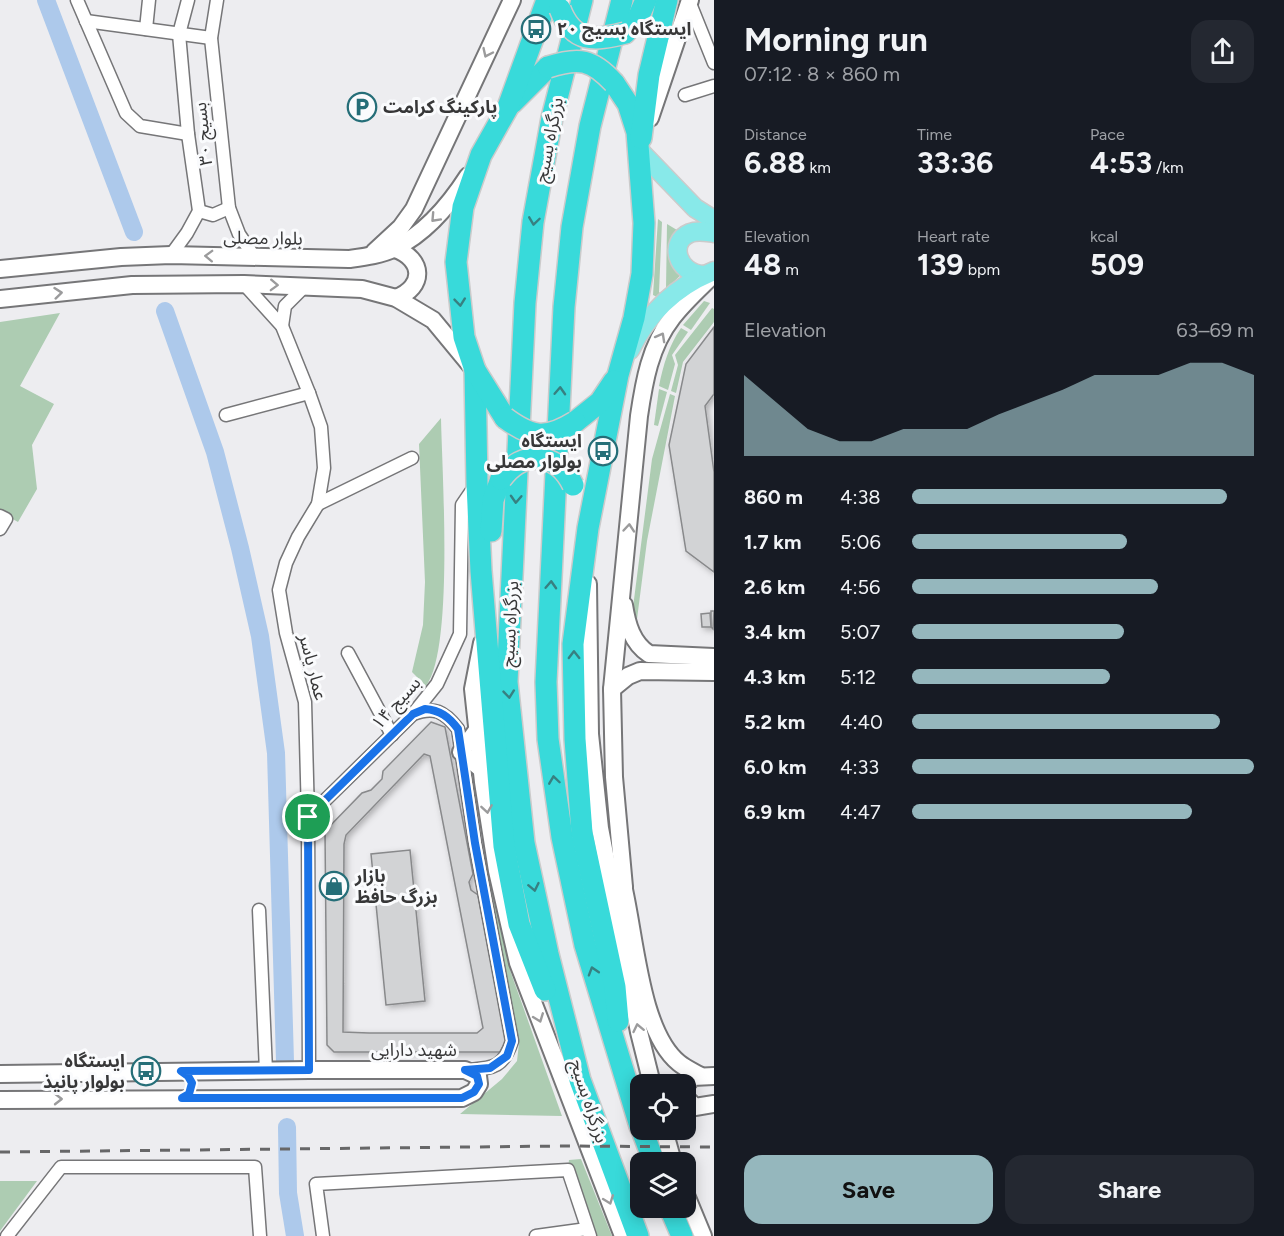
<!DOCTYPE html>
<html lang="en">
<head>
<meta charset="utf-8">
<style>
  :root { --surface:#171b24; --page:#242831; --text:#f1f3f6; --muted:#9ea1a6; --accent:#95b7bd }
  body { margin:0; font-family:Figtree,"Noto Sans Arabic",sans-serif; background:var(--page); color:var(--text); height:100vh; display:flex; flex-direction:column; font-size:22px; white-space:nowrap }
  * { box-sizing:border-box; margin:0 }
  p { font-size:20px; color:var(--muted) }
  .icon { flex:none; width:33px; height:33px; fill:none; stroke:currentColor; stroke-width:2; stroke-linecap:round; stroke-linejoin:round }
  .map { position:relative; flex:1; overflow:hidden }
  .drawer { display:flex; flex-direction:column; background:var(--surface); width:570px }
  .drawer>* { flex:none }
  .buttons { position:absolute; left:630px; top:1074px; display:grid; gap:12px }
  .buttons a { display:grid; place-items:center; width:66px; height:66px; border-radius:12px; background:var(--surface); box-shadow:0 3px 15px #0003; font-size:30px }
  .pin { position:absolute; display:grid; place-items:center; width:51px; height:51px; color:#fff; margin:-26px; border:3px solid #fff; border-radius:50%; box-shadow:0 2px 6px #0007 }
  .round { display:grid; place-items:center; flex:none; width:63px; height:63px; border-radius:18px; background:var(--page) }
  .summary { display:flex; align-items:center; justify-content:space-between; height:102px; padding:0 30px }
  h1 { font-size:33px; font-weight:700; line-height:45px }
  .stats { display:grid; grid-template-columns:repeat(3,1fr); gap:9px; height:102px; padding:6px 30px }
  .stats div { display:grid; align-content:center }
  .stats b { font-size:30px; font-weight:700 }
  .stats small { font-size:16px; font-weight:400 }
  .stats p { font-size:16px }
  .chart { height:168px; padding:12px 30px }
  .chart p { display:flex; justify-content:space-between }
  .chart svg { width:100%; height:108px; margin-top:6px; fill:var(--accent); opacity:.7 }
  .primary-button { display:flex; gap:12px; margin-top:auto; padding:12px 30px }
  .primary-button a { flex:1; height:69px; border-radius:18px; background:var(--accent); color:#111; font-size:24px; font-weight:700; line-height:69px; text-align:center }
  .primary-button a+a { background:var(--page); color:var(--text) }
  ul { padding:0 30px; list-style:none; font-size:20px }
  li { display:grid; grid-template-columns:96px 72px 1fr; align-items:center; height:45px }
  li i { height:15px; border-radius:8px; background:var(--accent) }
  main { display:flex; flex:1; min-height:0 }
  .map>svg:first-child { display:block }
</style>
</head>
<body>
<main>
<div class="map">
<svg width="714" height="1236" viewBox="0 0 714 1236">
  <defs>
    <filter id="shadow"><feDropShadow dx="2.5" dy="2.5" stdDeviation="3" flood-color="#0004"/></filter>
  </defs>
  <rect width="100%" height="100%" fill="#ededf0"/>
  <g fill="#adccb2">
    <polygon points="658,219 662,222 659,292 661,294 659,298 653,295"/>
    <path d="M667 224 677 230C664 245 674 260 681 275L666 289Z"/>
    <polygon points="704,301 710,303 691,330 683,325"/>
    <polygon points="712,308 714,309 714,322 683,362 676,393 671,391 678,365 675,355"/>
    <polygon points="60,313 20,386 54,404 32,445 37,489 18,522 0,512 0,322"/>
    <path d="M681 328 688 332 672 355 675 364 668 390 659 386C663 366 669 345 681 328Z"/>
    <polygon points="659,389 667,392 658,426 654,425"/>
    <polygon points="670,394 675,396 647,541 636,627 631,623 652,459"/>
    <path d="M441 418C442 472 454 649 426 686L412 672 423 625 425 582 419 444Z"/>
    <polygon points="487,862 511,973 562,1116 460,1114 502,1079 517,1061 519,1043 483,863"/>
    <polygon points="581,1159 612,1236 597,1236 568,1168 569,1160"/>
    <polygon points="0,1181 37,1181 0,1231"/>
  </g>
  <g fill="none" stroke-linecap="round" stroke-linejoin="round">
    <g stroke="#adc9eb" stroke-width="18">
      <polyline points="46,0 134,232"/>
      <polyline points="165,311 215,452 240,548 260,636 276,753 285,1061"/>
      <polyline points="287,1127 288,1193 295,1236"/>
    </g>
  </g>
  <g fill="#d2d3d5" stroke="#88898b" stroke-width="1.5" fill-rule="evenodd" filter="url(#shadow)">
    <polygon points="714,327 714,394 705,406 714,472 714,572 686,551 669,445 686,364"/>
    <polygon points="711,611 714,611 713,629 711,627"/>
    <polygon points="710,613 711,627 702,627 701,614"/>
    <path d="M431 722 445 727 473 874 469 882 471 890 478 895 506 1041 500 1052H334L327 1045 325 831 362 793 371 790 382 779 383 771ZM424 754 430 756 483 1028 477 1033H369L343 1032 344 844 346 835Z"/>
    <polygon points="410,850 425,1001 386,1005 371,854"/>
  </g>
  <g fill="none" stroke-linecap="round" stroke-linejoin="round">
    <g stroke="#767678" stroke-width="15">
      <g id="street">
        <polyline points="77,0 126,113 140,126 188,134"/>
        <polyline points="217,0 211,38 229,208 239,234 255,258"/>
        <polyline points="689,1 714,63"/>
        <polyline points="86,21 211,38"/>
        <polyline points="146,29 149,0"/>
        <polyline points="685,95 714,86"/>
        <polyline points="199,211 213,215 229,208"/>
        <polyline points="171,255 187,233 199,211 188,134 179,34 188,0"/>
        <polyline points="244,284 282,326 309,393 321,427 324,468 318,504 298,537 286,563 279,590 286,633 305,702 308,817 309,1070"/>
        <polyline points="282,326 285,306 305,286"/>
        <polyline points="226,415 309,393"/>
        <polyline points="318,504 412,458"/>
        <polyline points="0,516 6,519 0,529"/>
        <polyline points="348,653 392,735"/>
        <path d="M413 714C434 706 444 711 458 729L475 843 512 1041C503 1069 492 1068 467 1070"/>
        <polyline points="308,817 413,714 437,684 460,634 462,505 475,486"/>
        <polyline points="259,910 266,1071"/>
        <polyline points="7,1236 61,1167 255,1167 260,1236"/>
        <polyline points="323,1236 316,1184 568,1170 590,1236"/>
        <polyline points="536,1236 587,1229"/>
      </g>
    </g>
    <g stroke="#767678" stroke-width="20">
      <g id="secondary">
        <polyline points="650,118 690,0"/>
        <path d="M395 249C424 259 425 287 396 298"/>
        <polyline points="374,252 401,227 414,209 512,0"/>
        <path d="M0 269 121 257 171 255 349 259C364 257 381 255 395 248 426 233 450 204 468 176"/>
        <polyline points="0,299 132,285 244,284 362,289 396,298 433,320 471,366"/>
        <polyline points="588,584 590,734 600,828 639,1032 652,1084"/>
        <path d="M624 605C627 624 632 643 649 654L714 657"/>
        <polyline points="482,643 473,689 483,782 497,871 518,963 623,1236"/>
        <polyline points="612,689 628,676 640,671 714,672"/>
        <polyline points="477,730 461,752 481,769"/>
        <path d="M621 877C635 927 638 1030 679 1063 685 1068 692 1071 699 1075"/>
        <path d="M624 887 614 777 612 689 639 416C644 382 650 346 672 318 684 302 700 288 714 274"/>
        <polyline points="0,1074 309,1070 465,1070 478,1076 479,1084 474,1092 462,1098 0,1100"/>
        <polyline points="686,1085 693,1077 714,1076"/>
        <polyline points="686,1098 695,1107 714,1104"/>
        <polyline points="664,1130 673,1162"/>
        <polyline points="686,1195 703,1236"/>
      </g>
    </g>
    <g stroke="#cbcbcb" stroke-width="21">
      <g id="primary">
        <polyline points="639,150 695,208 714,220"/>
        <path d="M703 275C677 273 668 242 690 233 698 230 706 232 714 233"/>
        <path d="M630 350C648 313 676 286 714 271"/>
      </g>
    </g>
    <g stroke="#cbcbcb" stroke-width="24">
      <g id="highway">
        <polyline points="582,0 552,118 533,222 525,303 507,682 524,843 548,954 580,1080 638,1236"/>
        <polyline points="622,0 590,126 572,227 564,307 546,682 548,739 562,837 585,945 640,1126"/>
        <polyline points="625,33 638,18 646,0"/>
        <polyline points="614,83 628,104 637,132 644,223 642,274 634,318 618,375 588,528 573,644 575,739 582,833 615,987 618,1021"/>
        <polyline points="512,103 548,67"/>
        <polyline points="641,138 649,75 667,0"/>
        <polyline points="475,370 477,484 481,571 504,846 519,924 545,990"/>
        <polyline points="505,418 475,370 464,337 456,262 463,207 481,155 508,107 547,0"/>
        <polyline points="575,422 600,402 614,381"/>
        <polyline points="491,531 493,500 501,479"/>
        <polyline points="642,1130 654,1162"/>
        <polyline points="670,1208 682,1236"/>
      </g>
    </g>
    <use href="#street" stroke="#fff" stroke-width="12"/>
    <use href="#secondary" stroke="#fff" stroke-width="16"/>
    <use href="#primary" stroke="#88e9e9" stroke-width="18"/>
    <use href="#highway" stroke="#38dada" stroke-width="21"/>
    <polyline stroke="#676768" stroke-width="3" stroke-dasharray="10 10" stroke-linecap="butt" points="0,1152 565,1146 714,1147"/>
    <g stroke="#cbcbcb" stroke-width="24" stroke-linecap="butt">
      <g id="highway-bridge">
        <path d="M560 9C573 43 594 41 625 33"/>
        <path d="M548 67C579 57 592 59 614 83"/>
        <path d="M505 418C532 438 546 440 575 422"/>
        <path d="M501 479C523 449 557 452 573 485"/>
      </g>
    </g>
    <use href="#highway-bridge" stroke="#38dada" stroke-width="21"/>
  </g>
  <defs><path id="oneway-chevron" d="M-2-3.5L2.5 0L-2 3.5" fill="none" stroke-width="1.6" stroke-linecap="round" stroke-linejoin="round" transform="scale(1.5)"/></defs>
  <g stroke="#9b9b9c">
    <use href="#oneway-chevron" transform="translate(487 53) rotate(115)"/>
    <use href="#oneway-chevron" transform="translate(435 218) rotate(133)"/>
    <use href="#oneway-chevron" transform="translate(209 256) rotate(-178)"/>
    <use href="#oneway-chevron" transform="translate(274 285) rotate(2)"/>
    <use href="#oneway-chevron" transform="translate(58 293) rotate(-6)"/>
    <use href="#oneway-chevron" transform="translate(661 337) rotate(-61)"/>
    <use href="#oneway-chevron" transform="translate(629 528) rotate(-85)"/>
    <use href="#oneway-chevron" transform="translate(487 809) rotate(81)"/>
    <use href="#oneway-chevron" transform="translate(539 1018) rotate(69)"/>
    <use href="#oneway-chevron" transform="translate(638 1028) rotate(-102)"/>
    <use href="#oneway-chevron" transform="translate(58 1099)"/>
    <use href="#oneway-chevron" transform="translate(609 1200) rotate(69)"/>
  </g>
  <g stroke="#378081">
    <use href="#oneway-chevron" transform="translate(534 221) rotate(98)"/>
    <use href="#oneway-chevron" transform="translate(460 302) rotate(84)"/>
    <use href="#oneway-chevron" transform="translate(560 391) rotate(-87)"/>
    <use href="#oneway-chevron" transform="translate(516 499) rotate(93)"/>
    <use href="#oneway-chevron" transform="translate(551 585) rotate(-87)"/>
    <use href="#oneway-chevron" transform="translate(574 655) rotate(-91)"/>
    <use href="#oneway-chevron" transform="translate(509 694) rotate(84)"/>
    <use href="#oneway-chevron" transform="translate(554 780) rotate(-98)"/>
    <use href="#oneway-chevron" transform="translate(534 887) rotate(78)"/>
    <use href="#oneway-chevron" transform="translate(593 971) rotate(-107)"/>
  </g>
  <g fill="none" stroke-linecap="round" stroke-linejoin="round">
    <g stroke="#fff" stroke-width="12">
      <path id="route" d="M425 709C440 710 449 717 458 729L475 843 512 1041 507 1056 490 1068 465 1070 477 1076 479 1084 474 1092 462 1098H182L189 1094 192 1083 188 1076 181 1071 309 1070 308 817 413 714Z"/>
    </g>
    <use href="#route" stroke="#1a73e8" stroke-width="8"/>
  </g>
  <defs>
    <g id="bus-ring" transform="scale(1.5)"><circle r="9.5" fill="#fafbfd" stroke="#256e78" stroke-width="1.5"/><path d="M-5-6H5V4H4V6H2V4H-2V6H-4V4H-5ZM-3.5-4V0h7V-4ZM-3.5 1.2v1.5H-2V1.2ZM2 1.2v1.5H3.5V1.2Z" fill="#256e78"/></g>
    <g id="parking-ring" transform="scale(1.5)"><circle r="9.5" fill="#fafbfd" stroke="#256e78" stroke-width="1.5"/><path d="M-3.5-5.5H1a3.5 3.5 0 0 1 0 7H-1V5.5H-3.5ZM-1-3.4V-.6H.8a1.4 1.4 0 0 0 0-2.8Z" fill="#256e78"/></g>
    <g id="shop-ring" transform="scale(1.5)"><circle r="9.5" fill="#fafbfd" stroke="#256e78" stroke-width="1.5"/><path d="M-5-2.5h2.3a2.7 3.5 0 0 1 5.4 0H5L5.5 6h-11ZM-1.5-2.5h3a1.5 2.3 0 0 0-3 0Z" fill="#256e78"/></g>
  </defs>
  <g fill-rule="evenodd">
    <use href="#bus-ring" x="536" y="29"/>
    <use href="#parking-ring" x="362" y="107"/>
    <use href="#bus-ring" x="603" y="451"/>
    <use href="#shop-ring" x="334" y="886"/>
    <use href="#bus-ring" x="146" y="1071"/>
  </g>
  <g text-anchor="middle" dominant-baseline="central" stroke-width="6" stroke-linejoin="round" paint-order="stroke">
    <g font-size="18" font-weight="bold" fill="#373738" stroke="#fafbfd" text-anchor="start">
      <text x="557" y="29">ایستگاه بسیج ۲۰</text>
      <text x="383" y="107">پارکینگ کرامت</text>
      <text x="582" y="441" text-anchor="end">ایستگاه<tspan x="582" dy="21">بولوار مصلی</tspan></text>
      <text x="355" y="876">بازار<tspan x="355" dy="21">بزرگ حافظ</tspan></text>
      <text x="125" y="1061" text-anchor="end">ایستگاه<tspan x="125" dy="21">بولوار پانیذ</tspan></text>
    </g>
    <g font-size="18" fill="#373738" stroke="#fafbfd">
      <text transform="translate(203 134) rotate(-96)">بسیج ۳۰</text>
      <text transform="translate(549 140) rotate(-79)">بزرگراه بسیج</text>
      <text transform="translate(263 238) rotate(1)">بلوار مصلی</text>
      <text transform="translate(510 624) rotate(-87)">بزرگراه بسیج</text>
      <text transform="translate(313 667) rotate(76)">عمار یاسر</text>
      <text transform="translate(396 703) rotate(-48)">بسیج ۱۴</text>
      <text x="414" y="1050">شهید دارایی</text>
      <text transform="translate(589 1101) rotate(72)">بزرگراه بسیج</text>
    </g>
  </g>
</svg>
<div class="buttons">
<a><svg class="icon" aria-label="locate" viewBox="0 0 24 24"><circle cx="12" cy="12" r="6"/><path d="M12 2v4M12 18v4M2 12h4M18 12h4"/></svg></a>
<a><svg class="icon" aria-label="layers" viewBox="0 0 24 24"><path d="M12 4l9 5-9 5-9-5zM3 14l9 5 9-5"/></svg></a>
</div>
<div class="pin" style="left:308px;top:817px;background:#1e9e55"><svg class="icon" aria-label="arrive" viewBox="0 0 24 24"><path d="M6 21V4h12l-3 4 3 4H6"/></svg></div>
</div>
<section class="drawer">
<div class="summary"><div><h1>Morning run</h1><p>07:12 · 8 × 860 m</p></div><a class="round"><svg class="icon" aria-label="share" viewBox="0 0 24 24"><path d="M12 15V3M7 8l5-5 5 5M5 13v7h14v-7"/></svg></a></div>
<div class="stats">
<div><p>Distance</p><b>6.88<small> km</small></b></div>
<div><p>Time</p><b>33:36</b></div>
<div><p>Pace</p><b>4:53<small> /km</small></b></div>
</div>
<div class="stats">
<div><p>Elevation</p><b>48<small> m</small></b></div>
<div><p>Heart rate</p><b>139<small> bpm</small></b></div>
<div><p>kcal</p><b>509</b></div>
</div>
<div class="chart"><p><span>Elevation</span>63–69 m</p>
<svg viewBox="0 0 160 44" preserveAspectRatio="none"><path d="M0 44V11L10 22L20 33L30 38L40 38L50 33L60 33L70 33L80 27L90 22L100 17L110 11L120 11L130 11L140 6L150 6L160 11V44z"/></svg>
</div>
<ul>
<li><b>860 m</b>4:38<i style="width:92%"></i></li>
<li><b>1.7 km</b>5:06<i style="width:63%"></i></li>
<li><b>2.6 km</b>4:56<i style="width:72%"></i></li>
<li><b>3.4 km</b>5:07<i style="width:62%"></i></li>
<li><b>4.3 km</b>5:12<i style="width:58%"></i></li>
<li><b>5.2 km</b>4:40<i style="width:90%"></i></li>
<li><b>6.0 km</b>4:33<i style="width:100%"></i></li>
<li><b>6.9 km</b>4:47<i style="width:82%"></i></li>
</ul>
<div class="primary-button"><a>Save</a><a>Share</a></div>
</section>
</main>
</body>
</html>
